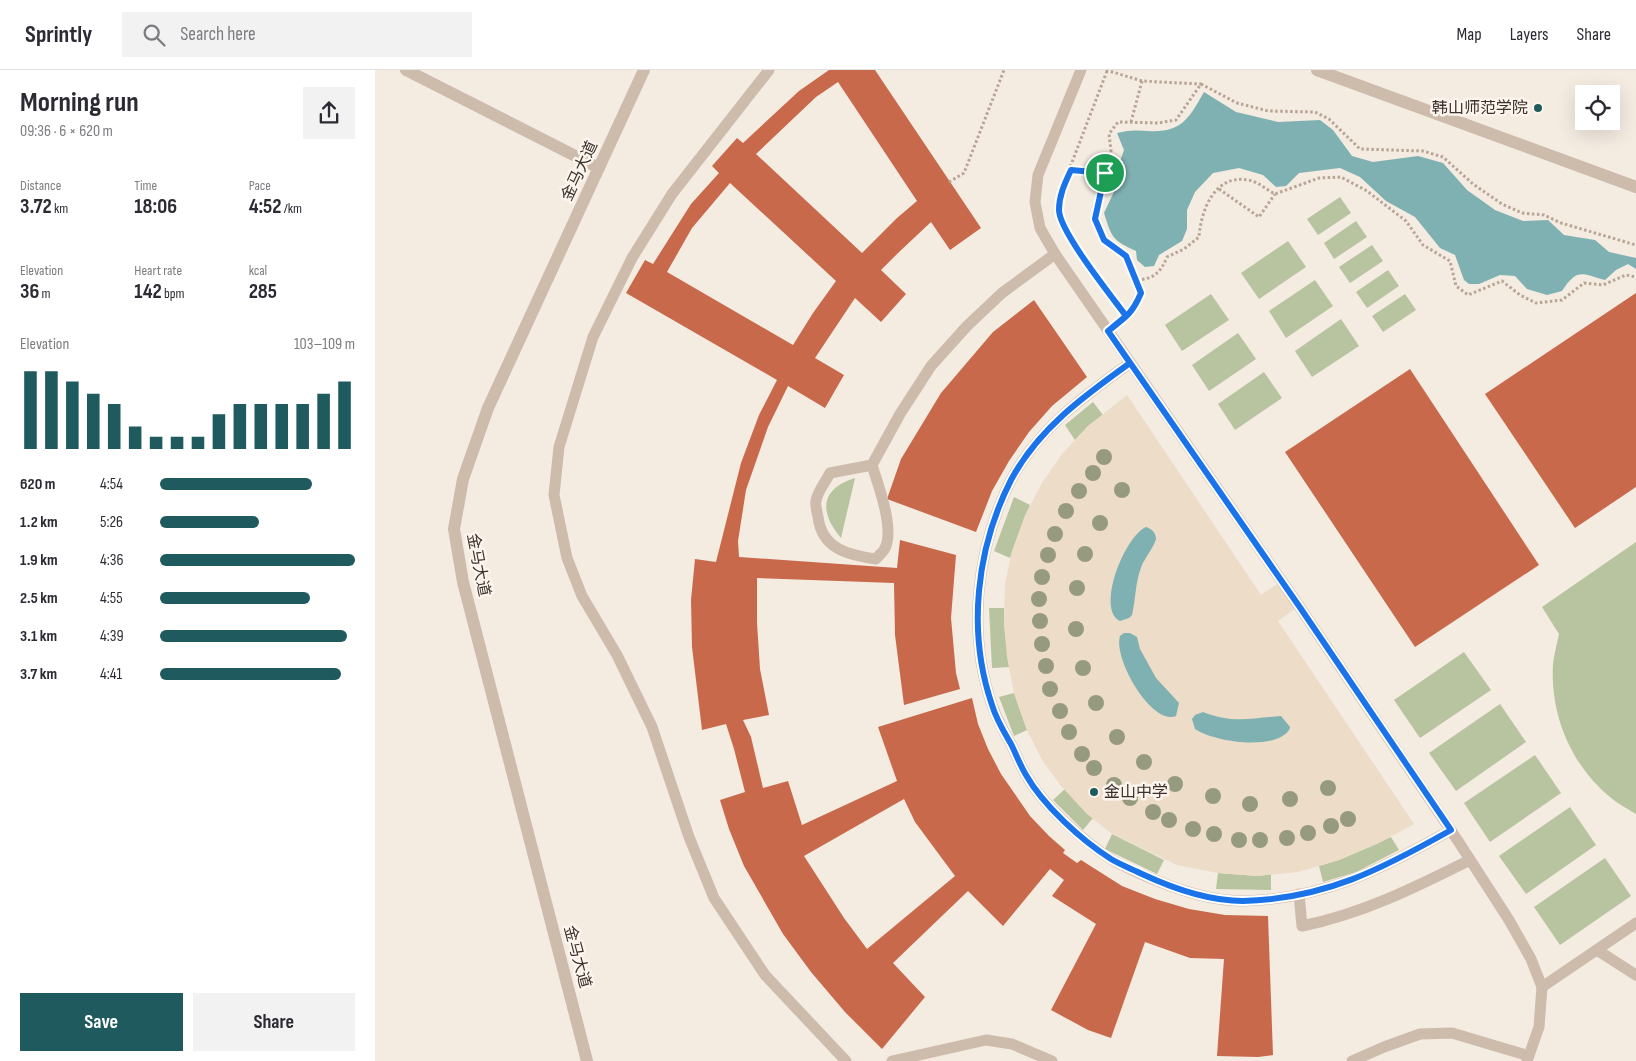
<!DOCTYPE html>
<html lang="en">
<head>
<meta charset="utf-8">
<style>
  :root { --surface:#fff; --page:#f2f2f3; --text:#2b2b33; --muted:#7c7c81; --line:#e1e1e2; --accent:#1f5a5e }
  body { margin:0; font-family:"Sofia Sans Condensed","Noto Sans SC",sans-serif; background:var(--page); color:var(--text); height:100vh; display:flex; flex-direction:column; font-size:19px; white-space:nowrap }
  * { box-sizing:border-box; margin:0 }
  p { font-size:16px; color:var(--muted) }
  .icon { flex:none; width:28px; height:28px; fill:none; stroke:currentColor; stroke-width:2; stroke-linecap:round; stroke-linejoin:round }
  .map { position:relative; flex:1; overflow:hidden }
  .sheet { display:flex; flex-direction:column; background:var(--surface); width:375px }
  .sheet>* { flex:none }
  .fabs { position:absolute; left:1200px; top:15px; display:grid; gap:10px }
  .fabs a { display:grid; place-items:center; width:45px; height:45px; border-radius:0px; background:var(--surface); box-shadow:0 5px 20px #0002; font-size:25px }
  .pin { position:absolute; display:grid; place-items:center; width:42px; height:42px; color:#fff; margin:-21px; border:2px solid #fff; border-radius:50%; box-shadow:0 1px 5px #0007 }
  .round { display:grid; place-items:center; flex:none; width:52px; height:52px; border-radius:0px; background:var(--page) }
  .summary { display:flex; align-items:center; justify-content:space-between; height:85px; padding:0 20px }
  h1 { font-size:28px; font-weight:700; line-height:38px }
  .figures { display:grid; grid-template-columns:repeat(3,1fr); gap:8px; height:85px; padding:5px 20px }
  .figures div { display:grid; align-content:center }
  .figures b { font-size:21px; font-weight:700 }
  .figures small { font-size:14px; font-weight:400 }
  .figures p { font-size:14px }
  .chart { height:140px; padding:10px 20px }
  .chart p { display:flex; justify-content:space-between }
  .chart svg { width:100%; height:90px; margin-top:5px; stroke:var(--accent); stroke-width:6 }
  .action { display:flex; gap:10px; margin-top:auto; padding:10px 20px }
  .action a { flex:1; height:58px; border-radius:0px; background:var(--accent); color:#fff; font-size:20px; font-weight:700; line-height:58px; text-align:center }
  .action a+a { background:var(--page); color:var(--text) }
  ul { padding:0 20px; list-style:none; font-size:16px }
  li { display:grid; grid-template-columns:80px 60px 1fr; align-items:center; height:38px }
  li i { height:12px; border-radius:6px; background:var(--accent) }
  header { display:flex; align-items:center; gap:30px; box-sizing:border-box; height:70px; padding:0 25px; background:var(--surface); border-bottom:1px solid var(--line) }
  header strong { font-size:24px }
  nav { display:flex; gap:28px; margin-inline-start:auto; font-size:18px }
  .search { width:350px; height:45px; background:var(--page); display:flex; align-items:center; gap:12px; box-sizing:border-box; padding:0 18px; border-radius:0px; color:var(--muted); font-size:19px }
  main { display:flex; flex:1; min-height:0 }
  .map>svg:first-child { display:block }
</style>
</head>
<body>
<header>
<strong>Sprintly</strong>
<div class="search"><svg class="icon" aria-label="search" viewBox="0 0 24 24"><circle cx="10" cy="10" r="6"/><path d="M15 15l6 6"/></svg>Search here</div>
<nav><a>Map</a><a>Layers</a><a>Share</a></nav>
</header>
<main>
<section class="sheet">
<div class="summary"><div><h1>Morning run</h1><p>09:36 · 6 × 620 m</p></div><a class="round"><svg class="icon" aria-label="share" viewBox="0 0 24 24"><path d="M12 15V3M7 8l5-5 5 5M5 13v7h14v-7"/></svg></a></div>
<div class="figures">
<div><p>Distance</p><b>3.72<small> km</small></b></div>
<div><p>Time</p><b>18:06</b></div>
<div><p>Pace</p><b>4:52<small> /km</small></b></div>
</div>
<div class="figures">
<div><p>Elevation</p><b>36<small> m</small></b></div>
<div><p>Heart rate</p><b>142<small> bpm</small></b></div>
<div><p>kcal</p><b>285</b></div>
</div>
<div class="chart"><p><span>Elevation</span>103–109 m</p>
<svg viewBox="0 0 160 44" preserveAspectRatio="none"><path d="M5 44V6M15 44V6M25 44V11M35 44V17M45 44V22M55 44V33M65 44V38M75 44V38M85 44V38M95 44V27M105 44V22M115 44V22M125 44V22M135 44V22M145 44V17M155 44V11"/></svg>
</div>
<ul>
<li><b>620 m</b>4:54<i style="width:78%"></i></li>
<li><b>1.2 km</b>5:26<i style="width:51%"></i></li>
<li><b>1.9 km</b>4:36<i style="width:100%"></i></li>
<li><b>2.5 km</b>4:55<i style="width:77%"></i></li>
<li><b>3.1 km</b>4:39<i style="width:96%"></i></li>
<li><b>3.7 km</b>4:41<i style="width:93%"></i></li>
</ul>
<div class="action"><a>Save</a><a>Share</a></div>
</section>
<div class="map">
<svg width="1261" height="991" viewBox="0 0 1261 991">
  <rect width="100%" height="100%" fill="#f4ebe1"/>
  <g fill="#b8c4a0">
    <polygon points="965,127 976,143 943,165 932,149"/>
    <polygon points="981,151 992,167 959,189 949,173"/>
    <polygon points="913,171 931,197 884,229 866,203"/>
    <polygon points="997,175 1008,191 975,213 964,197"/>
    <polygon points="1013,200 1024,216 992,238 981,222"/>
    <polygon points="940,210 958,236 911,268 894,241"/>
    <polygon points="836,224 854,250 807,281 790,255"/>
    <polygon points="1030,224 1041,240 1008,262 997,246"/>
    <polygon points="966,249 984,276 937,307 920,281"/>
    <polygon points="863,263 881,289 834,321 817,295"/>
    <polygon points="889,302 907,328 860,360 843,334"/>
    <polygon points="718,332 728,345 713,356 700,370 690,355"/>
    <path d="M480 408 466 468C444 442 445 419 480 408Z"/>
    <polygon points="639,427 655,435 635,488 619,481"/>
    <path d="M1261 472V744C1253 739 1243 734 1235 727 1196 695 1175 645 1178 594 1179 584 1182 574 1184 564L1167 537Z"/>
    <polygon points="614,538 629,538 629,553 634,597 617,598"/>
    <polygon points="1089,582 1116,620 1045,668 1019,630"/>
    <polygon points="639,623 652,660 639,666 624,627"/>
    <polygon points="1125,634 1151,672 1081,721 1054,683"/>
    <polygon points="1160,685 1186,723 1115,772 1089,733"/>
    <polygon points="690,719 718,748 708,760 678,730"/>
    <polygon points="1195,737 1221,775 1151,824 1124,786"/>
    <polygon points="737,764 789,790 782,804 730,779"/>
    <polygon points="1016,767 1024,780 981,802 948,812 944,796 964,790"/>
    <polygon points="1230,788 1256,826 1185,875 1159,837"/>
    <polygon points="843,803 883,806 896,804 896,820 841,819"/>
  </g>
  <polygon fill="#ecdcc8" points="752,325 886,525 907,511 924,536 903,551 1039,754 1002,774 964,790 923,802 883,806 843,803 802,795 737,764 712,744 686,716 667,690 652,660 639,623 632,587 629,553 630,514 637,481 650,445 667,413 687,384 713,356"/>
  <g fill="#7fb0b2">
    <path d="M829 22 861 42 903 52 945 50 958 60 977 86 998 92 1043 86 1068 93 1092 120 1120 140 1148 151 1173 150 1189 165 1220 170 1234 182 1261 188V199L1253 194 1241 200 1230 210C1206 203 1202 198 1187 221L1172 225 1152 219 1140 206 1125 205 1104 214H1094L1089 210 1080 185 1065 178 1040 147 1011 131 985 107 965 98 924 103 911 116 901 117 888 105 864 98 838 103 820 122 812 140V159L807 171 784 185 779 196 770 197 762 190 761 181C737 170 737 168 729 143L744 111 741 103 749 80 742 63C753 60 762 60 773 61 807 63 814 48 829 22Z"/>
    <path d="M771 457C777 459 780 462 781 468 781 474 770 488 767 495 760 512 761 528 757 545L754 548 745 551C721 539 749 467 771 457Z"/>
    <path d="M749 563H755L762 567 765 579 781 608 804 633 801 646C777 656 738 589 745 566Z"/>
    <path d="M828 642C859 654 875 648 906 646L915 657 914 660C900 681 839 672 820 659L817 649 820 645Z"/>
  </g>
  <g fill="#c8694b" fill-rule="evenodd">
    <path d="M454 0H500L606 158 575 180 556 152 523 183 506 200 531 224 506 252 480 228 440 288 469 305 450 338 413 316 393 357 371 420 363 471 364 487 522 498 525 470 581 485 576 548 581 603 585 619 529 635 520 565 519 513 382 508V553L385 599 394 645 368 650 376 667 388 718 413 711 427 755 522 711 503 657 597 628 603 654 613 679 626 704 655 746 674 766 690 780 688 783 702 793 706 790 747 816 780 829 814 839 850 845 893 846 898 985 883 987 842 986 849 889 815 888 770 872 736 968 713 960 676 940 721 854 677 826 689 810 675 799 628 856 593 821 518 893 550 927 507 979 470 942 436 902 408 864 369 796 354 759 345 730 370 722 359 679 351 654 327 660 317 577 316 530 320 489 341 492 366 393 384 345 402 310 251 223 270 190 278 194 316 134 344 103 337 96 362 68 368 73 424 21ZM463 12 542 131 522 148 487 183 381 84 441 27ZM355 113 461 211 438 243 418 275 292 202 317 158ZM529 729 540 752 580 806 492 879 469 848 429 786Z"/>
    <polygon points="1261,223 1261,417 1200,458 1110,324"/>
    <polygon points="659,230 712,307 677,336 654,362 634,391 617,421 601,462 512,429 526,389 566,323 618,262"/>
    <polygon points="1035,299 1164,495 1040,577 910,382"/>
  </g>
  <g fill="none" stroke-linecap="round" stroke-linejoin="round">
    <g stroke="#b9a596" stroke-width="3" stroke-dasharray="2.5 2.5" stroke-linecap="butt">
      <polyline points="731,0 767,11 826,14"/>
      <polyline points="732,1 686,121 683,142 696,170 751,247"/>
      <polyline points="756,52 767,11"/>
      <polyline points="696,99 730,103"/>
      <polyline points="574,112 589,103 629,0"/>
      <polyline points="844,119 884,147 900,124"/>
      <path d="M762 210C779 209 786 202 792 187L809 179 824 167C826 141 839 104 873 110 882 111 892 120 900 124L944 108 966 107 992 121 1031 151 1048 175 1075 191 1081 216 1093 225 1127 211 1145 225 1161 233 1187 230 1209 213 1228 215 1251 205 1261 207"/>
      <polyline points="746,251 759,240 766,223 751,186 729,170 719,149 736,81 734,64 743,52 783,53 801,50 826,14 862,33 893,41 940,42 954,49 985,79 1048,81 1068,87 1098,114 1127,134 1147,143 1169,145 1186,153 1261,175"/>
    </g>
    <g stroke="#cdbbac" stroke-width="11">
      <polyline points="394,0 297,124 257,188 218,267 184,377 179,425 192,488 207,526 242,585 277,657 314,767 339,828 390,905 471,991"/>
      <polyline points="706,0 663,105 660,132 665,158 680,184 924,536 1083,771 1134,850 1156,889 1167,917 1164,957 1152,991"/>
      <path d="M755 293C709 326 663 359 636 410 601 479 592 562 617 635 622 649 629 662 636 674 641 684 645 695 651 705 668 735 707 770 736 789 745 795 756 799 766 804 797 818 834 831 868 831 950 829 1007 799 1076 760"/>
      <path d="M497 395C503 415 521 461 509 480 507 483 503 486 501 489 473 485 447 479 443 447 442 442 440 435 441 431 442 422 451 411 455 403L497 395 525 344 556 296 592 256 627 223 680 184"/>
      <path d="M924 824 927 856C987 844 1041 817 1095 790"/>
      <polyline points="1222,880 1261,905"/>
      <polyline points="1167,917 1261,853"/>
      <polyline points="517,991 611,970 637,974 677,991"/>
      <polyline points="977,991 1009,977 1045,964 1077,963 1154,986"/>
    </g>
    <g stroke="#cdbbac" stroke-width="12">
      <polyline points="31,0 224,98"/>
      <polyline points="942,0 1261,117"/>
    </g>
    <polyline stroke="#cdbbac" stroke-width="12" points="212,991 88,512 79,459 88,409 113,338 269,0"/>
  </g>
  <g fill="#969b7f">
    <circle cx="729" cy="387" r="8"/>
    <circle cx="718" cy="403" r="8"/>
    <circle cx="747" cy="420" r="8"/>
    <circle cx="704" cy="421" r="8"/>
    <circle cx="691" cy="441" r="8"/>
    <circle cx="725" cy="453" r="8"/>
    <circle cx="680" cy="464" r="8"/>
    <circle cx="710" cy="484" r="8"/>
    <circle cx="673" cy="485" r="8"/>
    <circle cx="667" cy="507" r="8"/>
    <circle cx="702" cy="518" r="8"/>
    <circle cx="664" cy="529" r="8"/>
    <circle cx="665" cy="551" r="8"/>
    <circle cx="701" cy="559" r="8"/>
    <circle cx="667" cy="574" r="8"/>
    <circle cx="671" cy="596" r="8"/>
    <circle cx="708" cy="598" r="8"/>
    <circle cx="675" cy="619" r="8"/>
    <circle cx="721" cy="633" r="8"/>
    <circle cx="685" cy="641" r="8"/>
    <circle cx="694" cy="662" r="8"/>
    <circle cx="742" cy="667" r="8"/>
    <circle cx="707" cy="684" r="8"/>
    <circle cx="769" cy="692" r="8"/>
    <circle cx="719" cy="698" r="8"/>
    <circle cx="800" cy="714" r="8"/>
    <circle cx="739" cy="715" r="8"/>
    <circle cx="953" cy="718" r="8"/>
    <circle cx="838" cy="726" r="8"/>
    <circle cx="755" cy="728" r="8"/>
    <circle cx="915" cy="729" r="8"/>
    <circle cx="875" cy="734" r="8"/>
    <circle cx="778" cy="742" r="8"/>
    <circle cx="973" cy="749" r="8"/>
    <circle cx="794" cy="750" r="8"/>
    <circle cx="956" cy="756" r="8"/>
    <circle cx="818" cy="759" r="8"/>
    <circle cx="933" cy="763" r="8"/>
    <circle cx="839" cy="764" r="8"/>
    <circle cx="912" cy="768" r="8"/>
    <circle cx="864" cy="770" r="8"/>
    <circle cx="885" cy="770" r="8"/>
  </g>
  <g fill="none" stroke-linecap="round" stroke-linejoin="round">
    <g stroke="#fff" stroke-width="10">
      <path id="route" d="M730 103 720 149 729 170 751 186 766 223C757 244 751 247 733 261L755 293C709 326 663 359 636 410 601 479 592 562 617 635 621 649 629 662 636 674 641 684 645 695 651 705 668 735 706 770 736 789 746 795 757 799 767 804 797 818 834 831 868 831 950 829 1007 799 1076 760L924 536 733 261 751 246C737 227 684 161 684 140 684 125 690 113 696 100L730 103"/>
    </g>
    <use href="#route" stroke="#1a73e8" stroke-width="6"/>
  </g>
  <g fill="#1f5a5e" stroke="#fbf5ee" stroke-width="2">
    <circle cx="1163" cy="38" r="5"/>
    <circle cx="719" cy="722" r="5"/>
  </g>
  <g text-anchor="middle" dominant-baseline="central" stroke-width="5" stroke-linejoin="round" paint-order="stroke">
    <g font-size="16" fill="#3b302b" stroke="#fbf5ee" text-anchor="end">
      <text x="1153" y="38">韩山师范学院</text>
      <text x="729" y="722" text-anchor="start">金山中学</text>
    </g>
    <g font-size="16" fill="#3b302b" stroke="#fbf5ee">
      <text transform="translate(205 101) rotate(-65)">金马大道</text>
      <text transform="translate(103 495) rotate(79)">金马大道</text>
      <text transform="translate(202 887) rotate(75)">金马大道</text>
    </g>
  </g>
</svg>
<div class="fabs">
<a><svg class="icon" aria-label="locate" viewBox="0 0 24 24"><circle cx="12" cy="12" r="6"/><path d="M12 2v4M12 18v4M2 12h4M18 12h4"/></svg></a>
</div>
<div class="pin" style="left:730px;top:103px;background:#1e9e55"><svg class="icon" aria-label="arrive" viewBox="0 0 24 24"><path d="M6 21V4h12l-3 4 3 4H6"/></svg></div>
</div>
</main>
</body>
</html>
